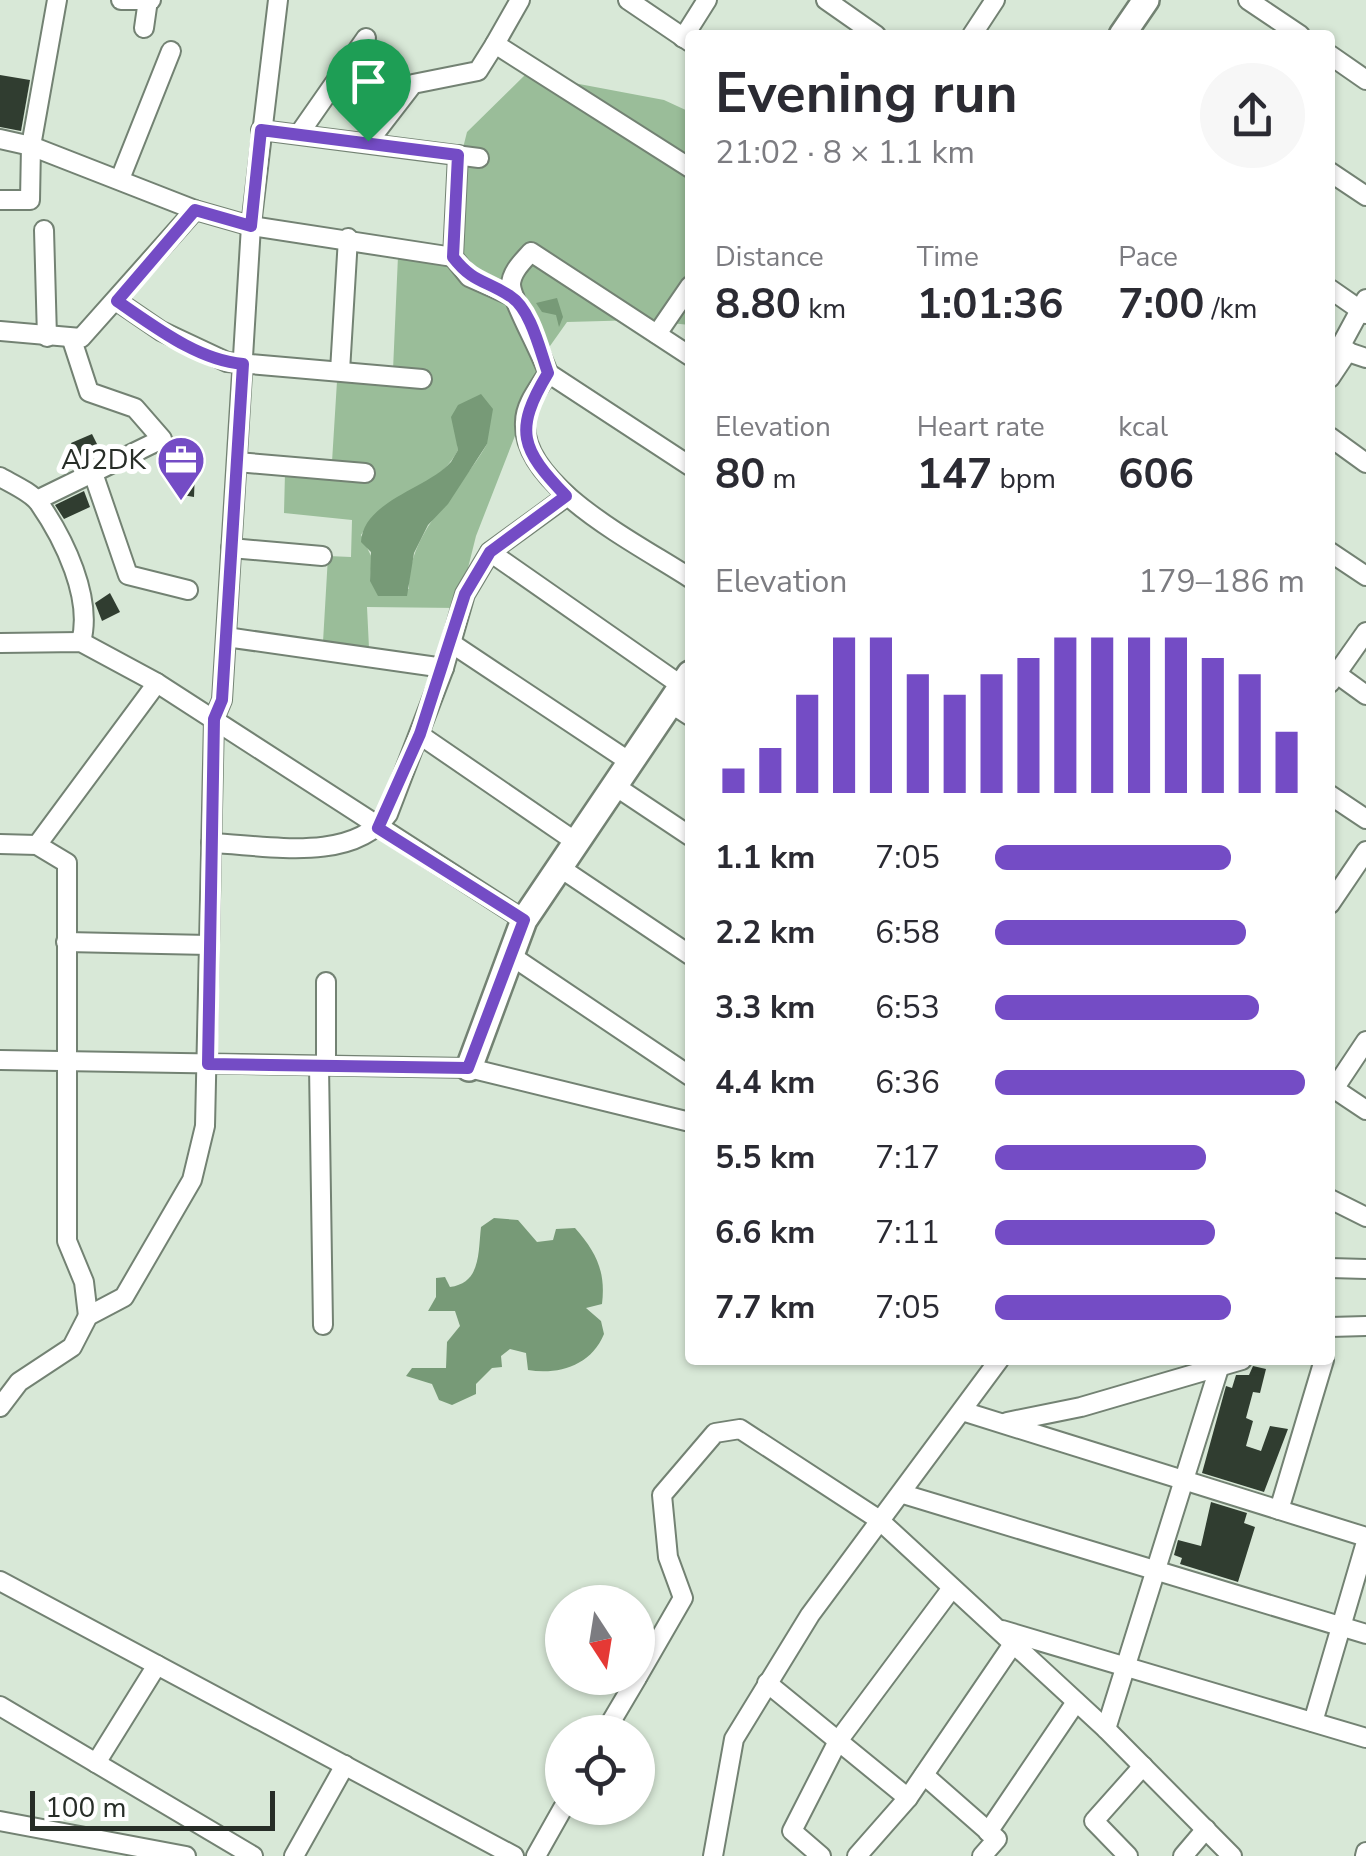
<!DOCTYPE html>
<html lang="en">
<head>
<meta charset="utf-8">
<style>
  :root { --surface:#fff; --page:#f7f7f7; --text:#2b2b33; --muted:#7c7c81; --accent:#744cc5 }
  body { margin:0; font-family:"Nunito Sans",sans-serif; background:var(--page); color:var(--text); height:100vh; display:flex; flex-direction:column; font-size:38px; white-space:nowrap }
  * { box-sizing:border-box; margin:0 }
  p { font-size:32px; color:var(--muted) }
  .icon { flex:none; width:55px; height:55px; fill:none; stroke:currentColor; stroke-width:2; stroke-linecap:round; stroke-linejoin:round }
  .map { position:relative; flex:1; overflow:hidden }
  .drawer { position:absolute; left:685px; top:30px; width:650px; height:1335px; display:flex; flex-direction:column; background:var(--surface); border-radius:10px; box-shadow:0 2px 8px #0004 }
  .drawer>* { flex:none }
  .needle { width:65px; rotate:168deg }
  .tools { position:absolute; left:545px; top:1585px; display:grid; gap:20px }
  .tools a { display:grid; place-items:center; width:110px; height:110px; border-radius:50%; background:var(--surface); box-shadow:0 2px 8px #0004; font-size:50px }
  .scale { position:absolute; left:30px; bottom:25px; width:245px; box-sizing:border-box; padding-left:10px; border:5px solid #272d27; border-top:0; font-size:28px; line-height:35px; white-space:nowrap; color:#272d27; -webkit-text-stroke:8px #fff; paint-order:stroke }
  .pin { position:absolute; display:grid; place-items:center; width:85px; height:85px; color:#fff; margin:-102px -42px; border-radius:50% 50% 50% 0; rotate:-45deg; box-shadow:0 0 10px #0007 }
  .pin .icon { rotate:45deg }
  .round { display:grid; place-items:center; flex:none; width:105px; height:105px; border-radius:52px; background:var(--page) }
  .headline { display:flex; align-items:center; justify-content:space-between; height:170px; padding:0 30px }
  h1 { font-size:55px; font-weight:700; line-height:75px }
  .figures { display:grid; grid-template-columns:repeat(3,1fr); gap:15px; height:170px; padding:10px 30px }
  .figures div { display:grid; align-content:center }
  .figures b { font-size:42px; font-weight:700 }
  .figures small { font-size:28px; font-weight:400 }
  .figures p { font-size:28px }
  .chart { height:280px; padding:20px 30px }
  .chart p { display:flex; justify-content:space-between }
  .chart svg { width:100%; height:180px; margin-top:10px; stroke:var(--accent); stroke-width:6 }
  ul { padding:0 30px; list-style:none; font-size:32px }
  li { display:grid; grid-template-columns:160px 120px 1fr; align-items:center; height:75px }
  li i { height:25px; border-radius:12px; background:var(--accent) }
  .map>svg:first-child { display:block }
</style>
</head>
<body>
<div class="map">
<svg width="1366" height="1856" viewBox="0 0 1366 1856">
  <rect width="100%" height="100%" fill="#d8e8d7"/>
  <path fill="#9abd99" fill-rule="evenodd" d="M526 74 664 100 690 112V325L640 320 567 322 550 346 476 536 458 608 367 607 369 648 323 642 328 556 351 557 352 520 284 513 285 473 331 478 338 365 393 370 398 256 457 268 453 188 467 132ZM456 435 487 444C460 492 407 532 409 589L370 580 372 558 361 535C384 495 437 491 458 450Z"/>
  <g fill="#779a77">
    <polygon points="557,298 563,317 559,327 556,315 542,312 536,303"/>
    <path d="M481 394 493 409 487 444 448 504 428 525 414 553 407 596H378L370 581 371 552 361 542C363 501 427 489 451 462L458 450 451 417 458 405Z"/>
    <path d="M494 1218 518 1220 537 1242 553 1240 556 1229 575 1228C596 1252 606 1271 602 1304L586 1308 601 1321 604 1334C591 1366 558 1375 528 1370L526 1353 510 1349 501 1356 502 1367 492 1368 476 1384V1394L452 1405 439 1400 432 1384 406 1376 412 1368H446L447 1342 460 1326 455 1311H428L436 1297V1278L445 1277 450 1287C481 1283 478 1253 481 1227Z"/>
  </g>
  <g fill="#303d30">
    <polygon points="0,75 30,80 21,131 0,127"/>
    <polygon points="92,434 102,454 82,464 71,443"/>
    <polygon points="180,470 195,470 194,497 177,494 174,481 180,480"/>
    <polygon points="84,491 90,507 64,519 55,505"/>
    <polygon points="110,593 120,612 102,621 95,603"/>
    <polygon points="1253,1366 1266,1369 1260,1393 1253,1392 1246,1418 1253,1421 1246,1446 1261,1451 1270,1426 1288,1429 1264,1492 1202,1473 1226,1386 1232,1388 1236,1375 1249,1375"/>
    <polygon points="1211,1502 1247,1513 1244,1523 1255,1527 1238,1582 1180,1564 1182,1558 1174,1555 1178,1540 1201,1546"/>
  </g>
  <g fill="none" stroke-linecap="round" stroke-linejoin="round">
    <g stroke="#738273" stroke-width="22">
      <g id="street">
        <polyline points="121,0 151,0"/>
        <polyline points="520,0 495,44 690,168"/>
        <polyline points="628,0 690,42"/>
        <polyline points="826,0 876,35"/>
        <polyline points="1248,0 1300,35"/>
        <polyline points="144,28 148,0"/>
        <polyline points="972,35 995,0"/>
        <polyline points="683,38 707,0"/>
        <polyline points="1330,55 1366,80"/>
        <polyline points="261,130 479,158"/>
        <polyline points="299,134 366,38"/>
        <polyline points="0,139 31,146 195,210 251,226 453,257"/>
        <polyline points="369,141 413,84 478,71 495,44"/>
        <polyline points="458,155 453,257 469,277 514,297"/>
        <polyline points="1330,172 1366,196"/>
        <polyline points="120,179 171,51"/>
        <polyline points="0,200 30,200 31,146 57,0"/>
        <polyline points="44,230 47,337"/>
        <polyline points="1330,289 1366,314"/>
        <polyline points="117,301 161,331 227,362 422,379"/>
        <polyline points="0,331 81,338 195,210"/>
        <polyline points="657,334 690,286"/>
        <polyline points="1330,346 1366,358"/>
        <polyline points="1339,349 1366,299"/>
        <path d="M690 356 531 252C523 261 511 272 511 285 512 301 541 352 548 373 539 388 525 404 525 422 521 487 642 546 690 578"/>
        <polyline points="340,371 348,238"/>
        <polyline points="548,373 690,466"/>
        <polyline points="1330,378 1348,351"/>
        <polyline points="1330,437 1366,463"/>
        <polyline points="237,462 365,473"/>
        <polyline points="93,473 128,575 188,590"/>
        <path d="M0 477C12 484 31 492 39 503 64 539 93 598 81 642"/>
        <polyline points="37,500 162,439 135,408 89,392 72,340"/>
        <polyline points="231,548 322,556"/>
        <polyline points="490,552 682,686"/>
        <polyline points="1330,552 1366,576"/>
        <polyline points="226,637 444,668"/>
        <polyline points="0,643 81,642 157,683 524,920"/>
        <polyline points="451,643 630,762"/>
        <polyline points="1330,669 1366,695"/>
        <polyline points="1330,683 1366,632"/>
        <polyline points="670,703 690,716"/>
        <polyline points="420,735 576,842"/>
        <polyline points="615,786 690,836"/>
        <polyline points="1330,795 1366,819"/>
        <path d="M211 843C265 845 352 864 388 814L444 668 465 594 490 552 567 496"/>
        <polyline points="0,844 37,845 67,863 67,1241 84,1282 88,1316"/>
        <polyline points="37,845 157,683"/>
        <polyline points="559,867 690,955"/>
        <polyline points="1330,904 1366,851"/>
        <polyline points="66,942 209,945"/>
        <polyline points="510,955 690,1076"/>
        <polyline points="326,982 326,1066"/>
        <polyline points="0,1060 469,1068 690,1122"/>
        <polyline points="319,1066 323,1325"/>
        <polyline points="1330,1086 1366,1110"/>
        <polyline points="1334,1089 1366,1041"/>
        <polyline points="1330,1199 1366,1217"/>
        <polyline points="1330,1268 1366,1269"/>
        <polyline points="1330,1327 1366,1326"/>
        <polyline points="0,1407 19,1382 72,1347 88,1316 124,1297 192,1180 205,1126 214,719 222,700 251,226 278,0"/>
        <polyline points="962,1411 1366,1537"/>
        <polyline points="1007,1422 1081,1407 1242,1360"/>
        <polyline points="903,1494 1366,1634"/>
        <polyline points="1279,1510 1324,1360"/>
        <polyline points="0,1581 514,1856"/>
        <polyline points="1002,1630 1366,1738"/>
        <polyline points="638,1676 683,1598 668,1557 662,1495 715,1433 740,1429 878,1519 1106,1729 1232,1856"/>
        <polyline points="767,1683 908,1798"/>
        <polyline points="0,1706 253,1856"/>
        <polyline points="1313,1722 1366,1542"/>
        <polyline points="1106,1729 1219,1368"/>
        <polyline points="605,1732 637,1678"/>
        <polyline points="96,1763 157,1665"/>
        <polyline points="924,1775 997,1839 982,1856"/>
        <polyline points="0,1821 186,1856"/>
        <polyline points="988,1832 1076,1702"/>
        <polyline points="294,1856 345,1765"/>
        <polyline points="536,1856 563,1808"/>
        <polyline points="713,1856 734,1739 810,1615 999,1360"/>
        <polyline points="821,1856 792,1831 838,1741 952,1588"/>
        <polyline points="857,1856 908,1798 1013,1644"/>
        <polyline points="1128,1856 1094,1821 1143,1766"/>
        <polyline points="1183,1856 1206,1829"/>
        <polyline points="1365,1856 1366,1852"/>
      </g>
    </g>
    <g stroke="#738273" stroke-width="30">
      <g id="secondary">
        <polyline points="1122,35 1146,0"/>
        <polyline points="469,1068 524,920 690,674"/>
      </g>
    </g>
    <use href="#street" stroke="#fff" stroke-width="18"/>
    <use href="#secondary" stroke="#fff" stroke-width="25"/>
  </g>
  <g fill="none" stroke-linecap="round" stroke-linejoin="round">
    <g stroke="#fff" stroke-width="20">
      <path id="route" d="M261 130 458 155 453 257C473 283 486 280 510 296 531 309 540 351 548 373 513 431 521 449 566 496L490 552 465 594 420 734 378 828 524 920 468 1068 208 1064 214 719 222 700 243 364C197 360 154 326 117 301L195 210 251 226Z"/>
    </g>
    <use href="#route" stroke="#744cc5" stroke-width="12"/>
  </g>
  <defs>
    <g id="office-pin" transform="scale(2.5)"><path d="M0 17L-7.5 6A9.5 9.5 0 1 1 7.5 6Z" fill="#744cc5" stroke="#fff"/><path d="M-6-3h4V-5.5h4V-3h4V5H-6ZM-1-4.5V-3h2v-1.5ZM-6 0V1H6V0Z" fill="#fff"/></g>
  </defs>
  <g fill-rule="evenodd">
    <use href="#office-pin" x="181" y="460"/>
  </g>
  <g text-anchor="middle" dominant-baseline="central" stroke-width="10" stroke-linejoin="round" paint-order="stroke">
    <g font-size="28" fill="#272d27" stroke="#fff" text-anchor="end">
      <text x="146" y="460">AJ2DK</text>
    </g>
  </g>
</svg>
<div class="tools">
<a><svg class="needle" viewBox="-14 -14 28 28"><path d="M0-13l5 13h-10z" fill="#e53935"/><path d="M0 13l5-13h-10z" fill="#7c7c81"/></svg></a>
<a><svg class="icon" aria-label="locate" viewBox="0 0 24 24"><circle cx="12" cy="12" r="6"/><path d="M12 2v4M12 18v4M2 12h4M18 12h4"/></svg></a>
</div>
<div class="scale">100 m</div>
<div class="pin" style="left:368px;top:141px;background:#1e9e55"><svg class="icon" aria-label="arrive" viewBox="0 0 24 24"><path d="M6 21V4h12l-3 4 3 4H6"/></svg></div>
<section class="drawer">
<div class="headline"><div><h1>Evening run</h1><p>21:02 · 8 × 1.1 km</p></div><a class="round"><svg class="icon" aria-label="share" viewBox="0 0 24 24"><path d="M12 15V3M7 8l5-5 5 5M5 13v7h14v-7"/></svg></a></div>
<div class="figures">
<div><p>Distance</p><b>8.80<small> km</small></b></div>
<div><p>Time</p><b>1:01:36</b></div>
<div><p>Pace</p><b>7:00<small> /km</small></b></div>
</div>
<div class="figures">
<div><p>Elevation</p><b>80<small> m</small></b></div>
<div><p>Heart rate</p><b>147<small> bpm</small></b></div>
<div><p>kcal</p><b>606</b></div>
</div>
<div class="chart"><p><span>Elevation</span>179–186 m</p>
<svg viewBox="0 0 160 44" preserveAspectRatio="none"><path d="M5 44V38M15 44V33M25 44V20M35 44V6M45 44V6M55 44V15M65 44V20M75 44V15M85 44V11M95 44V6M105 44V6M115 44V6M125 44V6M135 44V11M145 44V15M155 44V29"/></svg>
</div>
<ul>
<li><b>1.1 km</b>7:05<i style="width:76%"></i></li>
<li><b>2.2 km</b>6:58<i style="width:81%"></i></li>
<li><b>3.3 km</b>6:53<i style="width:85%"></i></li>
<li><b>4.4 km</b>6:36<i style="width:100%"></i></li>
<li><b>5.5 km</b>7:17<i style="width:68%"></i></li>
<li><b>6.6 km</b>7:11<i style="width:71%"></i></li>
<li><b>7.7 km</b>7:05<i style="width:76%"></i></li>
</ul>
</section>
</div>
</body>
</html>
